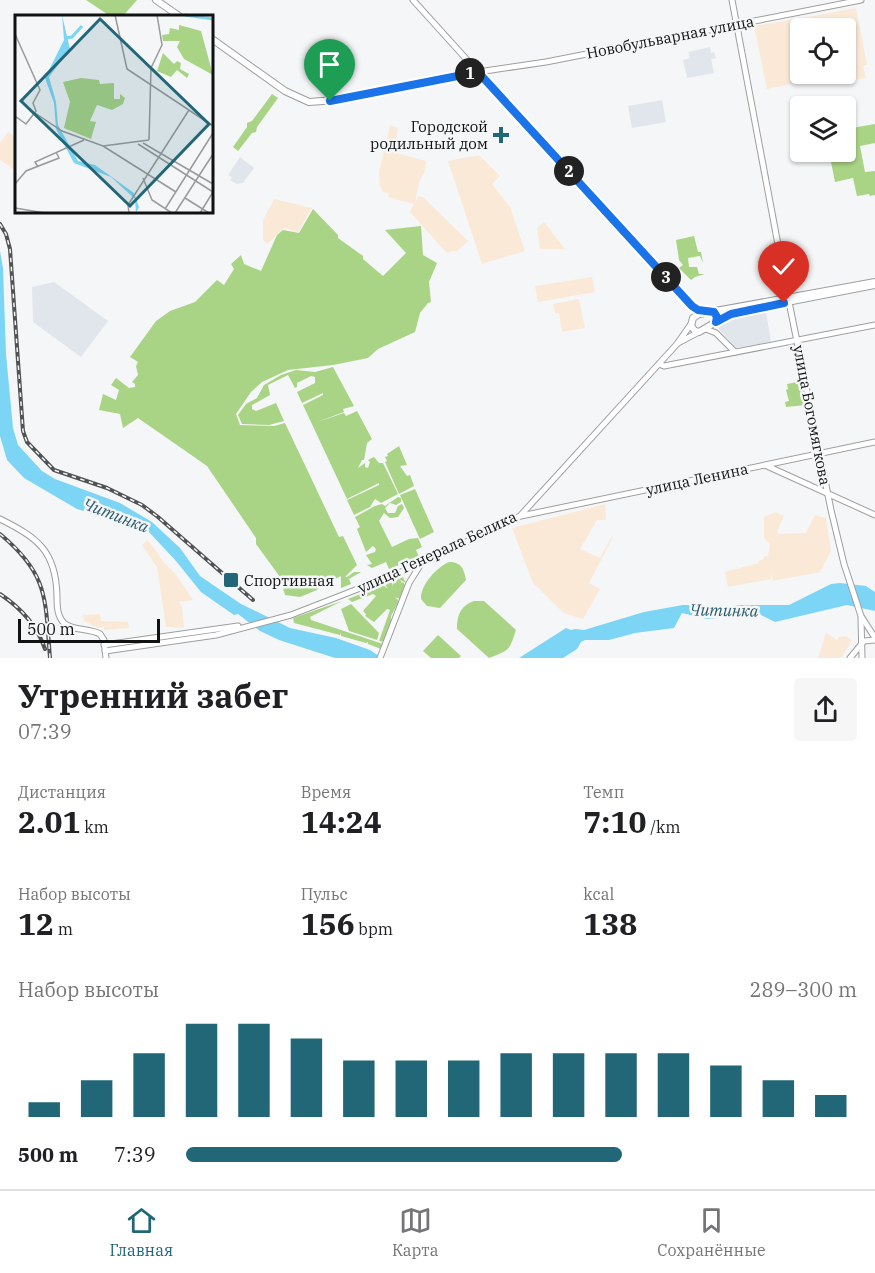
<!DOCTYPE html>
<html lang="ru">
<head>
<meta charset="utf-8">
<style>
  :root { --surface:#fff; --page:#f6f6f6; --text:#202124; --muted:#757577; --line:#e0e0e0; --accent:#216777 }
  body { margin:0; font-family:"IBM Plex Serif",serif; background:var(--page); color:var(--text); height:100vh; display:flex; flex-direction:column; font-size:22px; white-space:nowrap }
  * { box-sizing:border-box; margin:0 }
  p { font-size:20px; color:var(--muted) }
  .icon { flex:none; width:33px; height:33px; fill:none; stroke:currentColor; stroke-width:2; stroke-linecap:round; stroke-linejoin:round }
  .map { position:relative; height:658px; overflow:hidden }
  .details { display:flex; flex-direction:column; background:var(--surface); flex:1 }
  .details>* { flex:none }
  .controls { position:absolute; left:790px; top:18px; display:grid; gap:12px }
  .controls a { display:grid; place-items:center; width:66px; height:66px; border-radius:6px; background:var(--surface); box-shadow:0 2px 4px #0004; font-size:30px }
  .scale { position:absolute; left:18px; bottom:15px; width:142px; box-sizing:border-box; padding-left:6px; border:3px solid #101111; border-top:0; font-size:16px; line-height:21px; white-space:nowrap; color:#101111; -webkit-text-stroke:4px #f5f6f7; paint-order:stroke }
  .pin { position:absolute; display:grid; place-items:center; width:51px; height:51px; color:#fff; margin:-62px -26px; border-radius:50% 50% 50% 0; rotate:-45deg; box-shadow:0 0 6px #0007 }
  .pin .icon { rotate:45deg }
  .km { position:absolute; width:30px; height:30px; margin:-15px; border-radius:50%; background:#222; color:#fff; font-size:16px; line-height:30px; text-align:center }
  .round { display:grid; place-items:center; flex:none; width:63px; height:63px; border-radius:6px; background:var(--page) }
  .overview { display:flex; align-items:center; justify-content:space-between; height:102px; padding:0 18px }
  h1 { font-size:33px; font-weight:700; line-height:45px }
  .stats { display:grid; grid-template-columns:repeat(3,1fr); gap:9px; height:102px; padding:6px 18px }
  .stats div { display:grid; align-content:center }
  .stats b { font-size:30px; font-weight:700 }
  .stats small { font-size:16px; font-weight:400 }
  .stats p { font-size:16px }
  .chart { height:168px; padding:12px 18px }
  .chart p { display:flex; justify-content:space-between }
  .chart svg { width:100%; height:108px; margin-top:6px; stroke:var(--accent); stroke-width:6 }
  ul { padding:0 18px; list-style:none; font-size:20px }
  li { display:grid; grid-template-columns:96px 72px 1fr; align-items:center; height:45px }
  li i { height:15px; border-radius:8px; background:var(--accent) }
  .tab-bar { display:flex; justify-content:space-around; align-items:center; height:84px; border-top:2px solid var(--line); background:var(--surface); font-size:16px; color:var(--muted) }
  .tab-bar a { display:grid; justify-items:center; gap:3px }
  .tab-bar .on { color:var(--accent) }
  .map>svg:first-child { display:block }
</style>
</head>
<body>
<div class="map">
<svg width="875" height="658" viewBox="0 0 875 658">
  <rect width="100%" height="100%" fill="#f5f6f7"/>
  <g fill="#e1e6ed">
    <polygon points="710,47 711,53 714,52 716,58 711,59 714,73 687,78 683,60 690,58 688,52"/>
    <polygon points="662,100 666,122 632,128 628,106"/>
    <polygon points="240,157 254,168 243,183 237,184 230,180 232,177 228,175"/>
    <polygon points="54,282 108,321 81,357 33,322 32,287"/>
    <polygon points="758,312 766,312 771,342 736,348 717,327 731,318"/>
  </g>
  <g fill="#fbe9d8">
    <polygon points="856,8 867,65 863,66 866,78 847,81 846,28 801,28 801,74 838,74 767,89 754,26 796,19 798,23 802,22 802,18"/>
    <polygon points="390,125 398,128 393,152 426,161 424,173 419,182 415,203 419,196 424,198 468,241 457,251 451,251 447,253 410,212 414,204 388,197 389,193 383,192 380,185 379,173"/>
    <polygon points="8,132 16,138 16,171 0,160 0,143"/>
    <polygon points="479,155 500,176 492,184 510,207 525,251 482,264 448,161"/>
    <polygon points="274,199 312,208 298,232 284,228 267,244 263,240 263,220"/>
    <polygon points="544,222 565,249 540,249 537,228"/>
    <polygon points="592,277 595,292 538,302 535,286"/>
    <polygon points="579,299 585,328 562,332 559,313 555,313 553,304"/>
    <polygon points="605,504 606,520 597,520 580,549 600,558 612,536 613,537 589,583 600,589 583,619 564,613 533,583 512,528"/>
    <polygon points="775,512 784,516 777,532 778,534 806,533 815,515 826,518 831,551 820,572 773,581 771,572 771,579 728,587 725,572 759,563 758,561 764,559 764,556 768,556 770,544 764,538 764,517"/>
    <polygon points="147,540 157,552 163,562 174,572 193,600 179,602 182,607 184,628 166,627 157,567 142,545"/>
    <polygon points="100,614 101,621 128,622 129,628 104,630 104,627 98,628 84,621 83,615"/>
    <polygon points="826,633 837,640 839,637 845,636 852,640 841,658 818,658"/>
  </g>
  <g fill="#aad485">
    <polygon points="86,0 137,0 123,16 110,16"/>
    <polygon points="272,94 278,98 257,127 256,132 252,133 238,151 233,147 247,127 247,123 252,121"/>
    <polygon points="875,124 875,143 860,146 865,172 875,171 875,195 870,196 869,194 857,196 853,178 835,182 829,152 846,152 846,129"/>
    <polygon points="313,209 338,235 338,238 363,256 363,259 383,276 406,253 385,230 421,226 423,255 437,263 429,282 431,302 428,303 420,313 415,332 378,349 368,358 333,365 288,370 262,382 251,392 236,414 240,425 274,426 285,423 339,537 343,536 357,565 345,577 347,577 354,572 361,572 349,579 351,584 341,588 341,576 319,587 317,590 300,597 285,595 280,577 256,544 256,538 207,466 138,418 123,428 120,414 99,410 103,394 116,400 119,390 111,385 116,378 129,388 135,387 135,384 132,382 138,375 136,366 138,362 130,357 156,321 170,311 195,302 217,280 224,285 234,269 231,264 241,255 244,264 261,271 277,235 283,230 299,233"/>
    <polygon points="694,236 698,252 701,252 703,263 700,256 688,258 689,267 697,267 699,274 705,274 695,277 691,280 679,268 683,265 679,260 676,240"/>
    <polygon points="333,367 354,406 343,409 344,412 317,422 344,413 346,416 357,411 372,439 367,443 364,460 362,460 358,468 365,463 365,467 368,468 370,462 368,460 374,457 379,463 383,463 398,494 381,503 375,499 370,507 354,515 347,500 379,485 379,483 347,499 303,405 323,395 323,393 302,403 297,392 315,383 315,377 311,376 297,383 297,387 295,388 288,375 268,385 270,395 252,405 252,409 256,411 276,403 284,421 269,425 242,424 238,415 246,404 257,398 264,385 281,375 296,370 315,372"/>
    <polygon points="802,381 806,405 786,407 785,402 789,401 786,390 788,389 787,384"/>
    <polygon points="399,446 407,465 400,466 407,476 410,475 414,486 399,494 385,462 387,461 385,457 388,456 387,454"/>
    <polygon points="415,489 434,532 420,539 400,495"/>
    <polygon points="398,497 401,498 401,502 396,505 390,503 385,508 388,513 395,513 398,506 402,504 404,508 398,517 390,518 384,513 379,521 392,547 409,539 418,538 422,547 416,550 419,557 389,569 386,562 372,568 367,565 372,564 366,555 375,552 376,549 373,546 366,552 357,529 360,527 355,517 375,506 382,504 385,506"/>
    <path d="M449 562C462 562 464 570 466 580L440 608 427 606 421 599C420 585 437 567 449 562Z"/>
    <polygon points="403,577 406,583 398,579 402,582 400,584 403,582 405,585 400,599 395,597 399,601 391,616 391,623 384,642 379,641 390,610 387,609 374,622 365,616 366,614 363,611 376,596 373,594 352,602 348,599 368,591 370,592 370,590 383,585 388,589 385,584 392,582 392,587 393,581"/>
    <polygon points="342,601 310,617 311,620 383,644 381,649 368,644 368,642 366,643 341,636 341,633 340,635 294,623 293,618"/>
    <path d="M474 601H484L516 630C509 651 510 650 489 658L457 629C457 616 460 606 474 601Z"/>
    <polygon points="351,604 379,633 377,640 349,631 341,609"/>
    <polygon points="438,635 461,656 459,658 431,658 423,651"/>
  </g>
  <g fill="#7dd5f5">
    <polygon points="0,251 3,268 6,354 13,428 18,445 42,471 55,479 120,503 152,522 180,548 200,576 241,604 290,628 336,638 370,650 382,658 335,658 279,640 260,631 238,614 234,615 201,592 176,561 147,530 77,509 24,478 7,460 0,436"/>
    <polygon points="840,583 866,586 875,592 875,611 847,605 775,622 759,614 707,619 682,613 674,628 635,633 609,640 585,640 581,642 577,649 563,658 519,658 566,628 571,630 576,629 584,630 644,612 683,605 696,605 702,608 728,609 737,605 789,605 831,584"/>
  </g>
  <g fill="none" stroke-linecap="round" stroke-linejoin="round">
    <g stroke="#9d9e9f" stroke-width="7">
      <g id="secondary">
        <polyline points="413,0 478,72"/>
        <polyline points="732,0 786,287 831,510 844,564 861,616 875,638"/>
        <polyline points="478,72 546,62 861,0"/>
        <polyline points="706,329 716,333 735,352"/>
        <polyline points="678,343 699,332"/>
        <polyline points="659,364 664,366 875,325"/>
        <polyline points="767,466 875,515"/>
        <polyline points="521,516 875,442"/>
        <path d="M0 519C38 538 56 551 57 596 57 606 57 616 64 623 73 631 89 628 100 634L104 640 106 658"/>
        <polyline points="861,618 862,658"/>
        <polyline points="104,645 238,626"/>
        <polyline points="105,651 216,635 291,615 399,573 507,523 520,516 677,344 691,324"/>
        <polyline points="380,658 409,583 421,564"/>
        <polyline points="850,658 864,641 875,640"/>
      </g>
    </g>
    <g stroke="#9d9e9f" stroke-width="8">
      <g id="primary">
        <polyline points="156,0 179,16"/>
        <polyline points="212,39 285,91 309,102 336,100 478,72 692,306 698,310 714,312"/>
        <polyline points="875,282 699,314 693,318 691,326 695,331 699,332 731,313 875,285"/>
      </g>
    </g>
    <use href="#secondary" stroke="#fff" stroke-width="5"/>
    <use href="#primary" stroke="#fff" stroke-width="6"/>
    <g stroke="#515253" stroke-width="4">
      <g id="rail">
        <polyline points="0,224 6,234 10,249 23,431 27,442 54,470 107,488 142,505 158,517 253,600"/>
        <path d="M0 534C49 575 45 598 50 658"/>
        <path d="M0 594C21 608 37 625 45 649"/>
      </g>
    </g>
    <use href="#rail" stroke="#f5f6f7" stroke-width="1.5" stroke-dasharray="4.5" stroke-linecap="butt"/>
  </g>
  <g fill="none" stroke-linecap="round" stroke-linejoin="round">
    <g stroke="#fff" stroke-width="12">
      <polyline id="route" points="330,101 478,72 692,306 698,310 714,312 717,317 716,322 731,314 784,303"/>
    </g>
    <use href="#route" stroke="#1a73e8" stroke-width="8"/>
  </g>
  <g fill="#216777" stroke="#f5f6f7" stroke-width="2">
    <path d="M498 126h6v6h6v6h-6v6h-6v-6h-6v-6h6z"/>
    <rect x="223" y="572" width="16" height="16" rx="3"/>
  </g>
  <g text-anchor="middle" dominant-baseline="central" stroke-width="5" stroke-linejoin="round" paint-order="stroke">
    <g font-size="15" fill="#101111" stroke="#f5f6f7">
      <text transform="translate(670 37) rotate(-11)">Новобульварная улица</text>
      <text transform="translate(812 415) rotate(79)">улица Богомягкова</text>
      <text transform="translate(697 479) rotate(-12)">улица Ленина</text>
      <text transform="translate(437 552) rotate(-25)">улица Генерала Белика</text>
    </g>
    <g font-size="15" fill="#101111" stroke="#f5f6f7" text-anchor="end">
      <text x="488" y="126">Городской<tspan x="488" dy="17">родильный дом</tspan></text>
      <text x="244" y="580" text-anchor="start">Спортивная</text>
    </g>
    <g font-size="16" font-style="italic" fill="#295b6c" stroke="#f5f6f7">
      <text transform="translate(116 515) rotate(21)">Читинка</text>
      <text transform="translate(724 610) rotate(1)">Читинка</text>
    </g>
  </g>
  <g transform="translate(15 15)">
    <rect width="198" height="198" fill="#f5f6f7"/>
    <path d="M164 10 186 16 198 60 169 44 162 32 165 26H148L147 20 154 19 155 13 164 15ZM148 38 159 49 162 46 166 48 165 54 174 59 172 63 162 55 156 62 142 56ZM66 63 84 65 85 69 99 68V84H105V79L110 83 108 89 97 95 82 90 75 106 81 107 76 124 49 113 55 87 48 67Z" fill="#aad485"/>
    <path d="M47 0 55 34 34 62 41 87 43 110 63 146 80 150 119 178 124 192 121 198 120 184 96 162 59 148 41 114 39 88 30 63 49 25Z" fill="#7dd5f5"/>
    <path fill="none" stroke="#7dd5f5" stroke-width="3" d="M170 0 198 4M50 23 57 22 67 11"/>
    <path fill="none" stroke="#999a9b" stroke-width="1.5" d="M100 0 112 54 198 111M0 19 25 75 18 88 21 96 11 109 0 101M20 98 47 116 88 131 134 125M134 125 136 53 147 30 142 0M128 128 198 169M123 129 198 177M88 131 161 177M23 152 20 147 69 125M128 163 137 185 157 198M0 169 11 156 44 143 41 137M170 183 194 198M0 193 30 198M150 194 198 118M114 198 113 190 174 95M160 198 198 139M185 198 198 177"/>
    <path fill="#216777" fill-opacity="0.15" stroke="#216777" stroke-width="3" d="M85 4 194 109 115 191 6 86Z"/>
    <rect width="198" height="198" fill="none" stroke="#101111" stroke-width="3"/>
  </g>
</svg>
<div class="controls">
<a><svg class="icon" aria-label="locate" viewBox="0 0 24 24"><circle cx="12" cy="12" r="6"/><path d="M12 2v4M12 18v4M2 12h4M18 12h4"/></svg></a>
<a><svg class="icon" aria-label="layers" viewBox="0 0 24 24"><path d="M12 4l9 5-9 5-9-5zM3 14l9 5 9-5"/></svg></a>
</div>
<div class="scale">500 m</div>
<div class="pin" style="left:330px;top:101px;background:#1e9e55"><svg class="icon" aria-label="arrive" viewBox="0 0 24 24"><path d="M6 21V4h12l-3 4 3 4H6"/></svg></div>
<div class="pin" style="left:784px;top:303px;background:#d93025"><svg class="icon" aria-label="check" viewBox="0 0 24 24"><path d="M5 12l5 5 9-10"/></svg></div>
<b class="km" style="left:470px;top:73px">1</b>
<b class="km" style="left:569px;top:171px">2</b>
<b class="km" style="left:666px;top:277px">3</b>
</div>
<section class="details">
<div class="overview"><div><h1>Утренний забег</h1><p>07:39</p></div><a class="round"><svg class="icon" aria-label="share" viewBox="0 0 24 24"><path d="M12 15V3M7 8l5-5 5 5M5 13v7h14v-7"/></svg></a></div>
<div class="stats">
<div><p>Дистанция</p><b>2.01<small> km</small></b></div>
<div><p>Время</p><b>14:24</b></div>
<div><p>Темп</p><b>7:10<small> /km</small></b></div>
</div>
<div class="stats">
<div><p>Набор высоты</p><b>12<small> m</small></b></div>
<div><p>Пульс</p><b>156<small> bpm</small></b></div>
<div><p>kcal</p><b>138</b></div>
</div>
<div class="chart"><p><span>Набор высоты</span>289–300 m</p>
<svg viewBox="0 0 160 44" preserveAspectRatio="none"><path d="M5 44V38M15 44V29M25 44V18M35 44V6M45 44V6M55 44V12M65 44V21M75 44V21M85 44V21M95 44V18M105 44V18M115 44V18M125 44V18M135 44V23M145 44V29M155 44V35"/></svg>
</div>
<ul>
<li><b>500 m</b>7:39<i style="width:65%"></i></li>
</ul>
</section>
<nav class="tab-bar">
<a class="on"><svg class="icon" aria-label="home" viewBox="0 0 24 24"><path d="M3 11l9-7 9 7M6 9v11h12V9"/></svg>Главная</a>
<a><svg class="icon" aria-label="map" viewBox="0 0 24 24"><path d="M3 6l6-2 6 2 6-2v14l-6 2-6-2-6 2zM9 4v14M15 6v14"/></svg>Карта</a>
<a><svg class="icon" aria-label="saved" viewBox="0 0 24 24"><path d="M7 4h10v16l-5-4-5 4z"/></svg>Сохранённые</a>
</nav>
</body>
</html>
